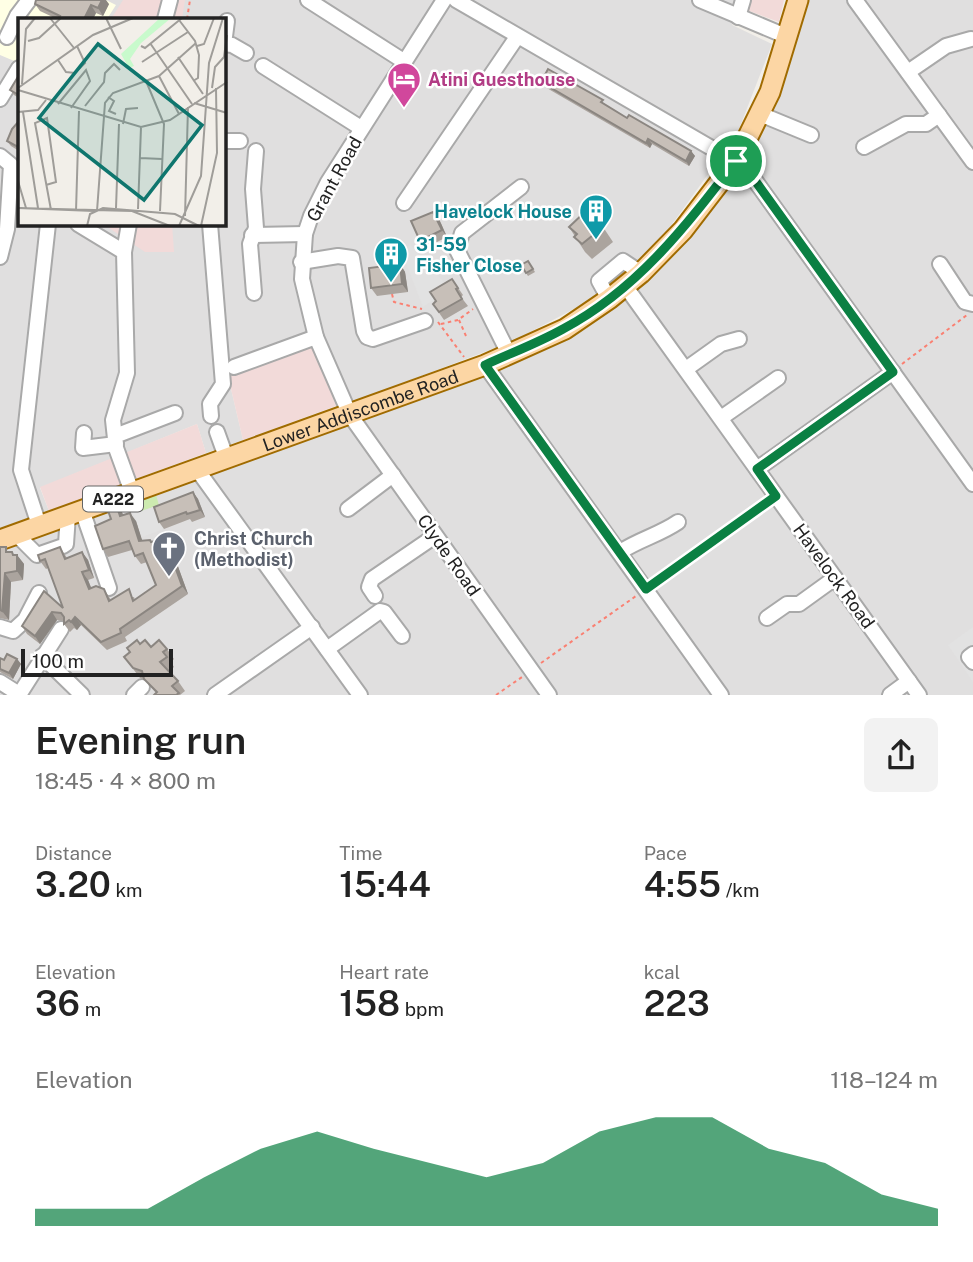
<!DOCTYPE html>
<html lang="en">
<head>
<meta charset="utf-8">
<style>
  :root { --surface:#fff; --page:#f2f2f2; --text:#222; --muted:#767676; --accent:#0b8043 }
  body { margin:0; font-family:"Public Sans",sans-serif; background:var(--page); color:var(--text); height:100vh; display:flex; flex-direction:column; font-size:26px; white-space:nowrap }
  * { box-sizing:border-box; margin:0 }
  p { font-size:23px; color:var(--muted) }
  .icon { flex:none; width:38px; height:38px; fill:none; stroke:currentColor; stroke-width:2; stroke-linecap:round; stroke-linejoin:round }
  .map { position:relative; height:695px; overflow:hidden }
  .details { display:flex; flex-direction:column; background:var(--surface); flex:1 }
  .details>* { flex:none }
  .scale { position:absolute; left:21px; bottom:18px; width:152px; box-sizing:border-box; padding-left:7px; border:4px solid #222; border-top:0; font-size:19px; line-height:24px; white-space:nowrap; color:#222; -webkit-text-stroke:5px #fff; paint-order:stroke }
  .pin { position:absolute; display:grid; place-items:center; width:60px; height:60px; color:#fff; margin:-30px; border:4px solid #fff; border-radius:50%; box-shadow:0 2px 7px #0007 }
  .round { display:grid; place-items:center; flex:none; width:74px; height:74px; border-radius:10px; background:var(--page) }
  .summary { display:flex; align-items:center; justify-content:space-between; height:119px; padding:0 35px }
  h1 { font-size:38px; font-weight:600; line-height:52px }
  .figures { display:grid; grid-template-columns:repeat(3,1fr); gap:10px; height:119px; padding:7px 35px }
  .figures div { display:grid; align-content:center }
  .figures b { font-size:35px; font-weight:600 }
  .figures small { font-size:19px; font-weight:400 }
  .figures p { font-size:19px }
  .chart { height:196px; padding:14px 35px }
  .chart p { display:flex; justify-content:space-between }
  .chart svg { width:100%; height:126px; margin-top:7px; fill:var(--accent); opacity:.7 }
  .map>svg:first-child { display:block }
</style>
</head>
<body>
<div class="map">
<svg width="973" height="695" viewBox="0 0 973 695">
  <rect width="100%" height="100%" fill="#f2efe9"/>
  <g fill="#e0dfdf" fill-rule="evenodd">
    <path d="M0 0H741L732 25 772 44 737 134 660 241 589 301 513 341 358 400 336 406 312 341 231 389 243 440 206 453 197 424 40 488 49 511 0 528ZM19 19H224V224H19Z"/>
    <polygon points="807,0 973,0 973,695 0,695 0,551 478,378 594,322 654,275 713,207 756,141"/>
  </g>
  <g fill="#f2dad9">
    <polygon points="123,0 185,0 182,19 111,19"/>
    <polygon points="741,0 784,0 779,22 739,7"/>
    <polygon points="103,224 172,224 174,252 145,252"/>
    <polygon points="313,341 336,406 243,440 231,389 230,371"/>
    <polygon points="197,424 206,453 49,511 40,487"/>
  </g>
  <polygon fill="#ffffe5" points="0,0 106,0 116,5 107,19 19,19 19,63 0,55"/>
  <polygon fill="#cdebb0" points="156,495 159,505 139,512 135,502"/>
  <g fill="#e2e2e2">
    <polygon points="410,244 450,289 423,307 403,255"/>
    <polygon points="134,498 139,512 159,505 164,529 142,537 128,500"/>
    <polygon points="973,627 973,682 948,645"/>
  </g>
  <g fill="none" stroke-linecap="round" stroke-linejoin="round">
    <g stroke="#a9a9a9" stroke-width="18">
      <g id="minor">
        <polyline points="308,0 405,62"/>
        <polyline points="444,0 328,182 311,216 305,234 302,279 316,337 350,415 549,695"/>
        <polyline points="456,0 746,168 973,484"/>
        <polyline points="700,0 788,37"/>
        <polyline points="855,0 973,162"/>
        <polyline points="738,17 743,0"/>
        <polyline points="165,19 170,0"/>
        <polyline points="7,37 17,16 29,0"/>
        <polyline points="224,44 232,45 246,53"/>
        <polyline points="224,44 227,21"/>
        <polyline points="263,66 361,128"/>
        <polyline points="908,72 946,46 971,39"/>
        <polyline points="0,99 19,68"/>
        <polyline points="760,114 811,135"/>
        <polyline points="224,141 240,141"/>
        <polyline points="864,147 906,124 926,124 939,115"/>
        <polyline points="0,156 11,165 7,229 0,257"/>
        <polyline points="404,203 517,37"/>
        <polyline points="78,224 124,252 127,373 113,420 116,448 132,492"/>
        <polyline points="210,224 223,384 210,404 211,416"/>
        <polyline points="252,235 305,234"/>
        <polyline points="124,252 129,224"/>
        <polyline points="301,262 338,256 352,258 364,331 367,337 373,339 425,321"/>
        <polyline points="940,264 965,302 973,304"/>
        <polyline points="626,287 919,695"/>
        <polyline points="254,293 250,244 256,228 253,189 256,151"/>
        <polyline points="609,299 599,281 623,261 641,273"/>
        <polyline points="509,354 457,250 462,233 521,187"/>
        <polyline points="485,365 721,695"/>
        <polyline points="234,367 316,337"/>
        <polyline points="686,369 721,344 739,339"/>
        <polyline points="721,418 778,378"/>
        <polyline points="217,432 226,457"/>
        <polyline points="84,433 83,448 116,444"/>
        <polyline points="115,436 175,413"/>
        <polyline points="196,468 360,695"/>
        <polyline points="757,469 893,372"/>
        <polyline points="348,509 393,475"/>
        <polyline points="82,510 109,588"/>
        <polyline points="39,525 21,470 48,224"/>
        <polyline points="16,534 37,555 63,546 66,544 68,515"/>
        <path d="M620 552C640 539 659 535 678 522"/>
        <polyline points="375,596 369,587 372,579 435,536"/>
        <polyline points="767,618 787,604 799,604 835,578"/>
        <polyline points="0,627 13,631 25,620 39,593"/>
        <polyline points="327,649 380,611 384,612 402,636"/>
        <polyline points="973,654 969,657 973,662"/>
        <polyline points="42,656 82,695"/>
        <polyline points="0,682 19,694"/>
        <polyline points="19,695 61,629"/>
        <polyline points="134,695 142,687"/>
        <polyline points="215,695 312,627"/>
        <polyline points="890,695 909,681"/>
      </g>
    </g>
    <g stroke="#a06b00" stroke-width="23">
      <g id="major">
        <path id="s1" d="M0 540 485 365 565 329 609 299 641 273 683 230 736 161 770 92 798 0"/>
      </g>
    </g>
    <g stroke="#fa8072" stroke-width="2" stroke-dasharray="3.5 3.5" stroke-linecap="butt">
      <polyline points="187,19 190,0"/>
      <polyline points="392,294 394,302 422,309"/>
      <polyline points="459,320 466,336"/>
      <polyline points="438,322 464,357"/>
      <polyline points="441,324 458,320 473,309"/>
      <polyline points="902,364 967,315"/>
      <polyline points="655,583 767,502"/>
      <polyline points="541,663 636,596"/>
      <polyline points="496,695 522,677"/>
    </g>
    <use href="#minor" stroke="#fff" stroke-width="14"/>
    <use href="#major" stroke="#fcd6a4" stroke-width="19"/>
  </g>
  <g fill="#aba49e">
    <polygon points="35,4 109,4 103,16 96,13 93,19 57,19 40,11"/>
    <polygon points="19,75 19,98 14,95 10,90"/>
    <polygon points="541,82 606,105 627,118 691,151 695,156 689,166 652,144 650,148 545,87"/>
    <polygon points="19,121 19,151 11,146 7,141"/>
    <polygon points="439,219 447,237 425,248 420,241"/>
    <polygon points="569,227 603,227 613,242 592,259 585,252"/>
    <polygon points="528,261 535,272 528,276 526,273"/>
    <polygon points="400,264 405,272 408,292 377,296 371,288"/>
    <polygon points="452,279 463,295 461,297 468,306 444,320 433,304 436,301"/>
    <polygon points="193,492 198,499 205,517 192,522 190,519 164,529 159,522"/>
    <polygon points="121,509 123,515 136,521 142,541 152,542 160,540 165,548 168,554 176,561 188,594 125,637 127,641 107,650 81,625 77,630 74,628 70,632 64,624 64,621 57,620 40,644 27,634 22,626 44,591 63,608 48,568 46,569 40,561 60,547 67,558 82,552 88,560 94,578 88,580 91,588 104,589 111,600 134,597 135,600 156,585 147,562 141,564 135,556 132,550 108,557 103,549 111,519"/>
    <polygon points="0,547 15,555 17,555 24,564 23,580 11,582 9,620 0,618"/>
    <polygon points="140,644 151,647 167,649 174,659 171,662 174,667 169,671 178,681 185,691 180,695 154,695 156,693 144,679 140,678 124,657 129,652 127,648"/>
    <polygon points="17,659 21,664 13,679 0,672 0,669 4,660"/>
  </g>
  <g fill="#8b8681">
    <polygon points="102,0 106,0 109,4 103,16 98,8"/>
    <polygon points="91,5 96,13 93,19 84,19"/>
    <polygon points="648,139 652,144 650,148 646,143"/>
    <polygon points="691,151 695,156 689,166 686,161"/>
    <polygon points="433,212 439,219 447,237 442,230"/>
    <polygon points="400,264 405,272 408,292 402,284"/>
    <polygon points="193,492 198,499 205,517 200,510"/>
    <polygon points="115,501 121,509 126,524 120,516"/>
    <polygon points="130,513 136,521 145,549 139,541"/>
    <polygon points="160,540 165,548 170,563 165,555"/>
    <polygon points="12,552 17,559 17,555 24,564 23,580 17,571"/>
    <polygon points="82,552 88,560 94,578 89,570"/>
    <polygon points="170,553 176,561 188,594 182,586"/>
    <polygon points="82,572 88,580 95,597 89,589"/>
    <polygon points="5,573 11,582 9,620 2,611"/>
    <polygon points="52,612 57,620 40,644 35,636"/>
    <polygon points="75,617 81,625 77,630 71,622"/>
    <polygon points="17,659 21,664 13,679 9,673"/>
  </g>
  <g fill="#c7bfb8" stroke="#8b8681" stroke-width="2">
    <polygon points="36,0 102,0 98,8 91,5 84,19 58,19 60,16 35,4"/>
    <polygon points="548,69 603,100 601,102 627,118 629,115 691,151 686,161 648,139 646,143 541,82"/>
    <polygon points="19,75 19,95 10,90"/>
    <polygon points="19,121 19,145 18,147 7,141 12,129"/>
    <polygon points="588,209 603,227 582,244 574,237 577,234 569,227"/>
    <polygon points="433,212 442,230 420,241 411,221"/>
    <polygon points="528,261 533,269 526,273 521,265"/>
    <polygon points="400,264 402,284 371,288 369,268"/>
    <polygon points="452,279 458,288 456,289 462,299 439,312 433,304 436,301 430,292"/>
    <polygon points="193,492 200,510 187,514 186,512 159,522 154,507"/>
    <polygon points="115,501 120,516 130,513 139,541 150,540 151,542 160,540 165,555 170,553 182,586 120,629 121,633 101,642 75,617 71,622 69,620 64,624 64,617 61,613 52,612 35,636 22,626 44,591 63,608 45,559 40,561 38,555 60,547 65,559 82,552 89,570 82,572 89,589 96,586 104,589 109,601 129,589 133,601 156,585 143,553 135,556 129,541 103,549 95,526 111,519 106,505"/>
    <polygon points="0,547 6,547 6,552 12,552 13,555 17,555 17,571 5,573 2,611 0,610"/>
    <polygon points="137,640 140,644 145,640 151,647 159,640 167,649 163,652 167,657 160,662 178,681 172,686 179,693 176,695 154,695 157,692 144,679 142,671 133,668 124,657 130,652 127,648"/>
    <polygon points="7,654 17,659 9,673 0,669 0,658 4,660"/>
  </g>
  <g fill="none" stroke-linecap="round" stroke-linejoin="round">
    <g stroke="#fff" stroke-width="14">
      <path id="route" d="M736 161 746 168 893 372 757 469 776 496 646 589 485 365C511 353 538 343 563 329 637 290 686 226 736 161Z"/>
    </g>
    <use href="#route" stroke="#0b8043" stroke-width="9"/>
  </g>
  <defs>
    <g id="hotel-pin" transform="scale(1.75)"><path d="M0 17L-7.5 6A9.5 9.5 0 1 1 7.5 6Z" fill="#d1479c" stroke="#fff"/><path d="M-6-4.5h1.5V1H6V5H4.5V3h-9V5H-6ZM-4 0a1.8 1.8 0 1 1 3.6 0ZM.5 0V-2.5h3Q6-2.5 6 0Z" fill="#fff"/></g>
    <g id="building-pin" transform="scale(1.75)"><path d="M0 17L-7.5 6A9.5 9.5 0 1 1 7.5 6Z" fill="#0f9aa8" stroke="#fff"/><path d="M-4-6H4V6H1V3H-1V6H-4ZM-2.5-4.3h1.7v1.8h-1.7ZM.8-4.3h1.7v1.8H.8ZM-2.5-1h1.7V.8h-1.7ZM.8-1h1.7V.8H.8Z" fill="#fff"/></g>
    <g id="church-pin" transform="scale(1.75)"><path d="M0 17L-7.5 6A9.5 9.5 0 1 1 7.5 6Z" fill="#6b7280" stroke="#fff"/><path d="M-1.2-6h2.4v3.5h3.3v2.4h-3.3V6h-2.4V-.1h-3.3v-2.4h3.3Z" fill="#fff"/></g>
  </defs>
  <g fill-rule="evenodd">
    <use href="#hotel-pin" x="404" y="79"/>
    <use href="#building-pin" x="596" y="211"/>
    <use href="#building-pin" x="391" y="254"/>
    <use href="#church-pin" x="169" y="548"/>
  </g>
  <g text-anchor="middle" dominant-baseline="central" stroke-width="5" stroke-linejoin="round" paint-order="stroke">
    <rect fill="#fff" stroke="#646464" stroke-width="2" x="83" y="486.5" width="60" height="25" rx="5"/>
    <g font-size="16" font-weight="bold" fill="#222">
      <text x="113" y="499">A222</text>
    </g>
    <g font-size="18" font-weight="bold" fill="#b23c85" stroke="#fff" text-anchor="start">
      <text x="428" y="79">Atini Guesthouse</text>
    </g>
    <g font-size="18" fill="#222" stroke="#fff">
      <text transform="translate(334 179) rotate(-61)">Grant Road</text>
      <text stroke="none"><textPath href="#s1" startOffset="383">Lower Addiscombe Road</textPath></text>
      <text transform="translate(449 555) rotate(55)">Clyde Road</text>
      <text transform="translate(834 576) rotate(54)">Havelock Road</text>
    </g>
    <g font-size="18" font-weight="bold" fill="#0d838f" stroke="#fff" text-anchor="end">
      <text x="572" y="211">Havelock House</text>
      <text x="416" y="244" text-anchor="start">31-59<tspan x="416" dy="21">Fisher Close</tspan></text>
    </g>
    <g font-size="18" font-weight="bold" fill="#5b616d" stroke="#fff" text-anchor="start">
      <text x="194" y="538">Christ Church<tspan x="194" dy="21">(Methodist)</tspan></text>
    </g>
  </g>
  <g transform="translate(18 18)">
    <rect width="208" height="208" fill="#f2efe9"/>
    <path d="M142 0H153L123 25 112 41 116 48 111 50 103 36Z" fill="#c8facc"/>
    <path fill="none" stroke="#9f9d99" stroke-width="2" d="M32 0 56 30M88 0 103 31M161 2 177 23 181 37 180 60 175 63M10 23 21 20 43 0M132 25 174 86M123 28 127 30 164 0M179 28 186 26 196 0M160 39 185 76M206 39 209 17M40 42 48 54 57 55 67 45 59 28M124 44 170 14M141 58 178 25M141 58 161 96M128 63 146 106 142 193M4 66 8 11 17 0M0 70 75 17 115 0M194 70 197 49 206 39M0 72 123 109 152 102 209 64M90 79 96 83 91 93 98 96M176 85 209 95M40 86 68 52 72 63 53 90M67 88 86 64 87 55 96 46 102 52M0 94 20 92 28 82M5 94 20 190M105 106 108 91 120 90M122 140 144 141M0 163 8 190M28 167 38 164 29 100 17 105 33 192M0 190 76 193M0 190 114 193 152 208M98 190 101 106M120 191 123 109M58 193 61 93M79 193 87 85 95 75 141 58M167 198 170 89M69 208 72 196 85 190 157 196 181 208M161 208 183 158 191 45 205 0M183 208 199 135 198 70"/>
    <path fill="#0f766e" fill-opacity="0.15" stroke="#0f766e" stroke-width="3.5" d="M80 26 184 107 126 182 21 100Z"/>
    <rect width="208" height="208" fill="none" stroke="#222" stroke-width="3.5"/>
  </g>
</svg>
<div class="scale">100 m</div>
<div class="pin" style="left:736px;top:161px;background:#1e9e55"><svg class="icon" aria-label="arrive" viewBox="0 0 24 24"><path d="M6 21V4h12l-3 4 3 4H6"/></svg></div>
</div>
<section class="details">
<div class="summary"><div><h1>Evening run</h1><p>18:45 · 4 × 800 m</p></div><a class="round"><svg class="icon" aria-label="share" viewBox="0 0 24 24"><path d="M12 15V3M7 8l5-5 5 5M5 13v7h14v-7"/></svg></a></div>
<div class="figures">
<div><p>Distance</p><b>3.20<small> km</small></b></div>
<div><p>Time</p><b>15:44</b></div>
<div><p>Pace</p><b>4:55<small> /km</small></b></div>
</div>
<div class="figures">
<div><p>Elevation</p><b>36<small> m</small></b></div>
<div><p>Heart rate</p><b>158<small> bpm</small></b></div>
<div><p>kcal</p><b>223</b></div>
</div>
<div class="chart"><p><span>Elevation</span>118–124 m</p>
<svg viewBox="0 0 160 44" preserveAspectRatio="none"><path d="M0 44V38L10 38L20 38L30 27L40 17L50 11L60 17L70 22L80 27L90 22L100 11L110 6L120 6L130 17L140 22L150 33L160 38V44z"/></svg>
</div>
</section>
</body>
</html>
